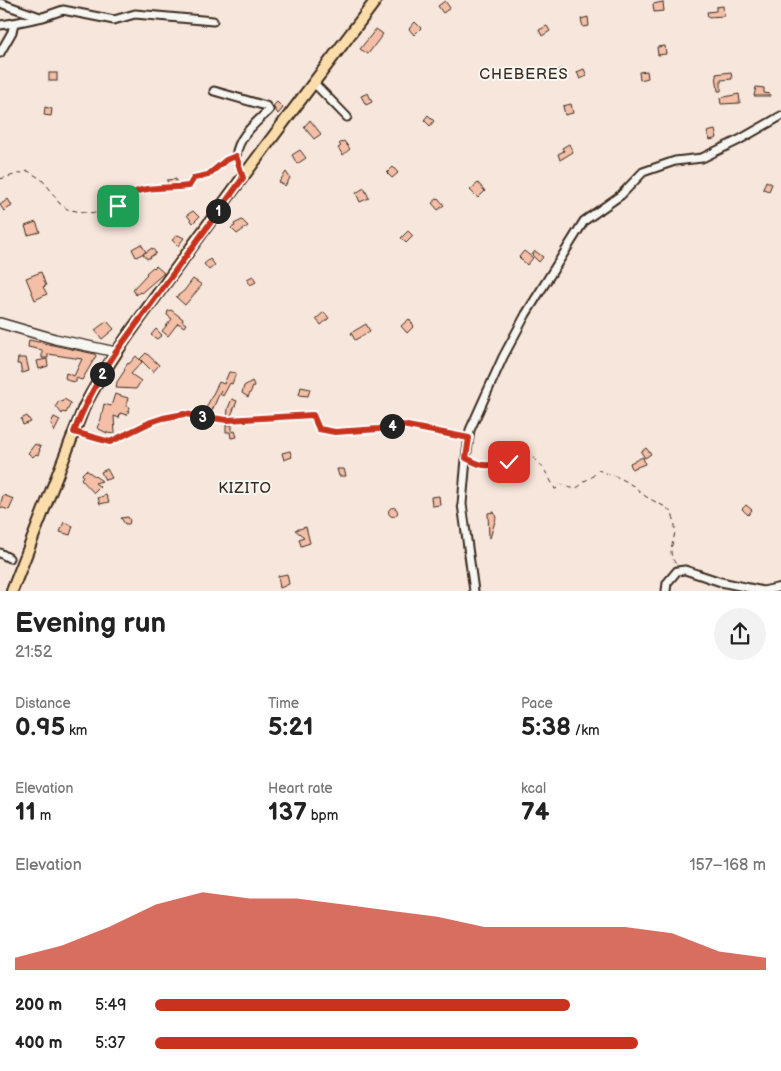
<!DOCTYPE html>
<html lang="en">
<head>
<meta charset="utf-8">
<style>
  :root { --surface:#fff; --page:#f2f2f2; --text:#222; --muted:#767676; --accent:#c8321e }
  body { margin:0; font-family:"Balsamiq Sans",sans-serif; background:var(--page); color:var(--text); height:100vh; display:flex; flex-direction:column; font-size:19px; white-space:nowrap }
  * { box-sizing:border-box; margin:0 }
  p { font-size:16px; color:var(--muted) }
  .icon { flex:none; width:28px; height:28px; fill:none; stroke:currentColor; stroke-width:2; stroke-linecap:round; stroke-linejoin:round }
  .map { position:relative; height:591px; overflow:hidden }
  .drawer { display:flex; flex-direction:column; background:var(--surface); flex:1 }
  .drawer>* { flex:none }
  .pin { position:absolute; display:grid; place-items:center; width:42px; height:42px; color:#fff; margin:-21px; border-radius:10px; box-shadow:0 2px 8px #0006 }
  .km { position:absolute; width:25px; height:25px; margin:-12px; border-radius:50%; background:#222; color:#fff; font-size:14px; line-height:25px; text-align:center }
  .round { display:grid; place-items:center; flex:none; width:52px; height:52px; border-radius:26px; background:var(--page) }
  .overview { display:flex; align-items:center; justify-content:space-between; height:85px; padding:0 15px }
  h1 { font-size:28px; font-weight:700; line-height:38px }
  .stats { display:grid; grid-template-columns:repeat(3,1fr); gap:8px; height:85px; padding:5px 15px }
  .stats div { display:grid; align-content:center }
  .stats b { font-size:25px; font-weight:700 }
  .stats small { font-size:14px; font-weight:400 }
  .stats p { font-size:14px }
  .chart { height:140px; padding:10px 15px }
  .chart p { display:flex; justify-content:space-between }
  .chart svg { width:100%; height:90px; margin-top:5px; fill:var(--accent); opacity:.7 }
  ul { padding:0 15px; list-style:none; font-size:16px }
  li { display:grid; grid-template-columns:80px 60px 1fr; align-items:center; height:38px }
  li i { height:12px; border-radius:6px; background:var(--accent) }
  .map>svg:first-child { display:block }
</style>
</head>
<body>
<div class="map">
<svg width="781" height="591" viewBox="0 0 781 591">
  <rect width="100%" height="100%" fill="#f6e6dc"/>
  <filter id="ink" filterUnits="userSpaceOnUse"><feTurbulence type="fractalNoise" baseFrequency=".02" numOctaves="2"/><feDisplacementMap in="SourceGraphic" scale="10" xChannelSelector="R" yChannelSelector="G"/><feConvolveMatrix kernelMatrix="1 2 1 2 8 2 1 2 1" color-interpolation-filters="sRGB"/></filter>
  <g filter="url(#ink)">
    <g fill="#f5bfa7" stroke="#3b2a1e">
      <polygon points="445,1 450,8 443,13 438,6"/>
      <polygon points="663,2 664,11 654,12 653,4"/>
      <polygon points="723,6 724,16 708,17 707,12 716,11 716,7"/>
      <polygon points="588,17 589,26 583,27 581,19"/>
      <polygon points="415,22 421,28 414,35 409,29"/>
      <polygon points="547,26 550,31 542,36 539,30"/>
      <polygon points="376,29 383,34 368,54 360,49"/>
      <polygon points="665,46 666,54 658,55 657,47"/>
      <polygon points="562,69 564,75 556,77 554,71"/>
      <polygon points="584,69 587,76 580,79 577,72"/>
      <polygon points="647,71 648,78 640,80 639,72"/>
      <polygon points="731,72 732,79 721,80 721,91 718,91 716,74"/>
      <rect x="49" y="73" width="8" height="8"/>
      <polygon points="756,87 764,88 764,93 770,94 770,96 754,96"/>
      <polygon points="368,93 372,102 366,105 361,96"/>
      <polygon points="739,94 740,103 721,104 720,98"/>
      <polygon points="277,102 283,108 278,114 273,106"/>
      <polygon points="571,104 573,113 565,115 563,106"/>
      <polygon points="45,107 52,109 51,116 44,115"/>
      <polygon points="428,115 434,121 430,126 424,120"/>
      <polygon points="310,120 321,134 314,139 304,127"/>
      <polygon points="715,130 717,138 710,140 707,132"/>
      <polygon points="344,141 350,149 343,155 338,148 341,146 339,144"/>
      <polygon points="569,144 573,152 560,160 558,154 564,151 562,148"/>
      <polygon points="300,150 306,158 297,164 292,155"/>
      <polygon points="393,167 398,173 392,178 387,173"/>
      <polygon points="286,172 290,178 285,186 279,182"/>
      <polygon points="176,179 176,186 168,187 167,180"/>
      <polygon points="766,181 772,184 769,191 763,189"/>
      <polygon points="478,183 485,191 478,198 470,190"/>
      <polygon points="364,188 369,198 360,202 356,193"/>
      <polygon points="438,198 444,205 438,210 432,203"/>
      <polygon points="8,199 12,206 4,211 0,205"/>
      <polygon points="193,211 199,217 193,223 187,215"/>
      <polygon points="242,220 248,226 237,234 231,228 235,226 234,224"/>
      <polygon points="36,222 40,232 28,235 25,226"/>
      <polygon points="408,231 413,236 406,243 401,238"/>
      <polygon points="178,235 184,238 178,246 172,240"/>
      <polygon points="141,244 146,252 136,257 132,249"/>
      <polygon points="152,248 156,253 147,259 143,254"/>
      <polygon points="524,251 533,258 527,265 519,257"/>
      <polygon points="535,251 543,257 539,262 532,255"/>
      <polygon points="210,259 215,265 209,270 204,264"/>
      <polygon points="156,266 164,273 141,293 140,292 136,295 133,289 147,274 146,273 153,267 154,268"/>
      <polygon points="41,272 46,286 43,287 47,294 35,300 26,278"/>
      <polygon points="253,276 256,282 250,285 247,279"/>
      <polygon points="193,279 202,285 185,305 176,297 184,291"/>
      <polygon points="171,310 183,319 182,321 186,324 184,327 178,323 168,336 162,331 172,319 167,315 168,311"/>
      <polygon points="324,312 329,318 321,325 316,319"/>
      <polygon points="409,319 414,326 407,333 401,326"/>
      <polygon points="107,321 114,329 102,339 95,330"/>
      <polygon points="366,324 370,331 355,340 351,333"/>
      <polygon points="156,329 162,335 157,339 151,335"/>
      <polygon points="29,340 95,354 96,356 82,380 76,378 76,382 69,381 65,378 66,373 74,376 82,359 48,354 48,358 42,358 42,350 28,347"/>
      <polygon points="146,353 159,365 153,372 140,359"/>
      <polygon points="136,356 142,362 131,374 141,381 136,389 116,388 117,382 125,370 124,369 128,363 129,364"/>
      <polygon points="18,358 26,358 29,371 22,373 20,364 17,364"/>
      <polygon points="47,359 48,366 39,369 37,361"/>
      <polygon points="229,372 236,373 232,384 230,383 223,396 220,394 221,390 210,415 204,412 219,382 224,384"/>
      <polygon points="252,381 254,385 248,397 242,393 244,386"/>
      <polygon points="301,387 310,389 308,396 299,395"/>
      <polygon points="115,394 128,398 126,406 130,407 127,415 120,413 119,418 114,416 115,434 107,433 97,428 101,419 104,404 111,406"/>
      <polygon points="64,399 71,403 66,413 63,412 62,414 56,406 59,401 62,402"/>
      <polygon points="232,399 237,401 228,423 227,423 228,408"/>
      <polygon points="27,416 31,422 23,425 21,419"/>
      <polygon points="54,417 60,420 54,432 51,423"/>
      <polygon points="226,425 232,425 232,432 235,431 237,437 231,438 230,432 226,432"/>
      <polygon points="35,444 41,447 39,449 40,450 38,455 36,454 33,457 28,453"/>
      <polygon points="646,448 651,454 645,458 641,452"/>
      <polygon points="290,451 292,457 284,460 282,453"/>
      <polygon points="643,457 645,464 632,469 630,463"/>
      <polygon points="107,469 112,478 105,480 101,472"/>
      <polygon points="337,469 344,469 346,476 339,476"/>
      <polygon points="86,470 102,481 95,483 100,487 94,493 81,479 83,476 82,474"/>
      <polygon points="3,495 14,499 9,510 0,507"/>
      <polygon points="106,495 109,502 100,504 98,498"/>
      <polygon points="439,496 440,505 432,506 431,497"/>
      <polygon points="746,505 752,510 748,515 742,509"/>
      <circle cx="393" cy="512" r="4.5"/>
      <polygon points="494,512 496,518 490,538 489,538 488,513"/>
      <polygon points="128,517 130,521 129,524 125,524 121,518"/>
      <polygon points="64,522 73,526 70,535 60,532"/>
      <polygon points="306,527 310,543 301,546 299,539 304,537 295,530"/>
      <polygon points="287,574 289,584 280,588 278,576"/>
    </g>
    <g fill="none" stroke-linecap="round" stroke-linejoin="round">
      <g stroke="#3b2a1e" stroke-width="11">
        <g id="minor">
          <polyline points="0,3 40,17"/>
          <polyline points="14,23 43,17 63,10 114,20 135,14 213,21"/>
          <polyline points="0,25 14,23 12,32 0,53"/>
          <polyline points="314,83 347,117"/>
          <path d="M214 91 266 106 269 110C255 124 239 135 236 156"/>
          <polyline points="0,553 9,558"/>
          <polyline points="474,591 462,504 466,459 470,430 503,357 526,314 584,221 621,195 643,172 675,161 702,158 739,140 781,116"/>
          <polyline points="666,591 667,583 677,571 685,570 721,582 763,591 781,587"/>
        </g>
      </g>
      <g stroke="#3b2a1e" stroke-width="12">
        <polyline id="tertiary" points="0,323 55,339 116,352"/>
      </g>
      <g stroke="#3b2a1e" stroke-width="14">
        <path id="primary" d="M12 591 84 407C111 355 147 309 181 262 244 173 311 87 376 0"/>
      </g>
      <g stroke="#3b2a1e" stroke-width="1" stroke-dasharray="5 4" stroke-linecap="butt">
        <polyline points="0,179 28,171 41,179 49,188 59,203 67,209 76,211 95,213 109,210 118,206 124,197 146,188 189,185 194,178 208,175 229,159"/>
        <polyline points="83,434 110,442 151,422 163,418 184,414 227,420 313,415 319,429 335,432 379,429 397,425 461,436"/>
        <path d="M473 462 489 466 493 464C500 468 504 464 511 461 517 459 525 456 531 457 540 459 551 481 555 489H556L561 484C570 489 578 491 584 481L591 478 598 470C608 474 621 477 630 484 636 487 640 492 645 496 662 507 676 506 675 531 674 544 666 551 676 564"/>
      </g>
      <use href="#minor" stroke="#f6f6f2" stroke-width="7"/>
      <use href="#tertiary" stroke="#f6f6f2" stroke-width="9"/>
      <use href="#primary" stroke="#fbddab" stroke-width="10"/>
    </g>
  </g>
  <g fill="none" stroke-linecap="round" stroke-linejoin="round" filter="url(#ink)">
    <g stroke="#fff" stroke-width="10">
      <path id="route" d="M118 206C132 183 165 189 189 186L194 178 208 175 226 160 236 156 243 178 116 352C99 378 85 403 74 432L110 442 151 422 163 418 184 414 227 420 313 415 319 429 335 432 379 429 397 424 469 438 466 458C474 462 484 468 493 464 498 468 503 465 509 462"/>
    </g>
    <use href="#route" stroke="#c8321e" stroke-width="6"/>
  </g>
  <g text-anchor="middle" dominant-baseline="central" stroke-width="4" stroke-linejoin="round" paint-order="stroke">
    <g font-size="15" letter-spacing="1" fill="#3b2a1e" stroke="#f6f6f2">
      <text x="524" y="74">CHEBERES</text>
      <text x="245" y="488">KIZITO</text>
    </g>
  </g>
</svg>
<div class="pin" style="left:118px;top:206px;background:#1e9e55"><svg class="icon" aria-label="arrive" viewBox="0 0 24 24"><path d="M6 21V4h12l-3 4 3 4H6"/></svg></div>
<div class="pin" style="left:509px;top:462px;background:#d93025"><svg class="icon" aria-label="check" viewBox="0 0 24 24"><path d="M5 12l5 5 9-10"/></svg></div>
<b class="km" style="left:218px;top:211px">1</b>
<b class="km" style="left:102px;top:374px">2</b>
<b class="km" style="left:202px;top:417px">3</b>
<b class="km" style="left:392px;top:426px">4</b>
</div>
<section class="drawer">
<div class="overview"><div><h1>Evening run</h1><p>21:52</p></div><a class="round"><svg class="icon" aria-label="share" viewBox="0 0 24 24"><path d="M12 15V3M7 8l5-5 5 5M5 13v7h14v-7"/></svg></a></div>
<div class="stats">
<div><p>Distance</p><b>0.95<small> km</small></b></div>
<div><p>Time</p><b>5:21</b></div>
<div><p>Pace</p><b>5:38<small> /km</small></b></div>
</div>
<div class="stats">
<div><p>Elevation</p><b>11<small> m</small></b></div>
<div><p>Heart rate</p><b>137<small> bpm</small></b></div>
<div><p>kcal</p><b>74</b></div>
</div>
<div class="chart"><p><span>Elevation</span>157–168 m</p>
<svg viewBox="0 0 160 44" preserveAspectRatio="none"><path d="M0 44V38L10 32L20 23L30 12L40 6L50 9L60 9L70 12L80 15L90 18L100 23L110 23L120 23L130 23L140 26L150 35L160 38V44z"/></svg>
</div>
<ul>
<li><b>200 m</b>5:49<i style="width:68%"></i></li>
<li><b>400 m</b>5:37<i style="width:79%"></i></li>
</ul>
</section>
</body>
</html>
